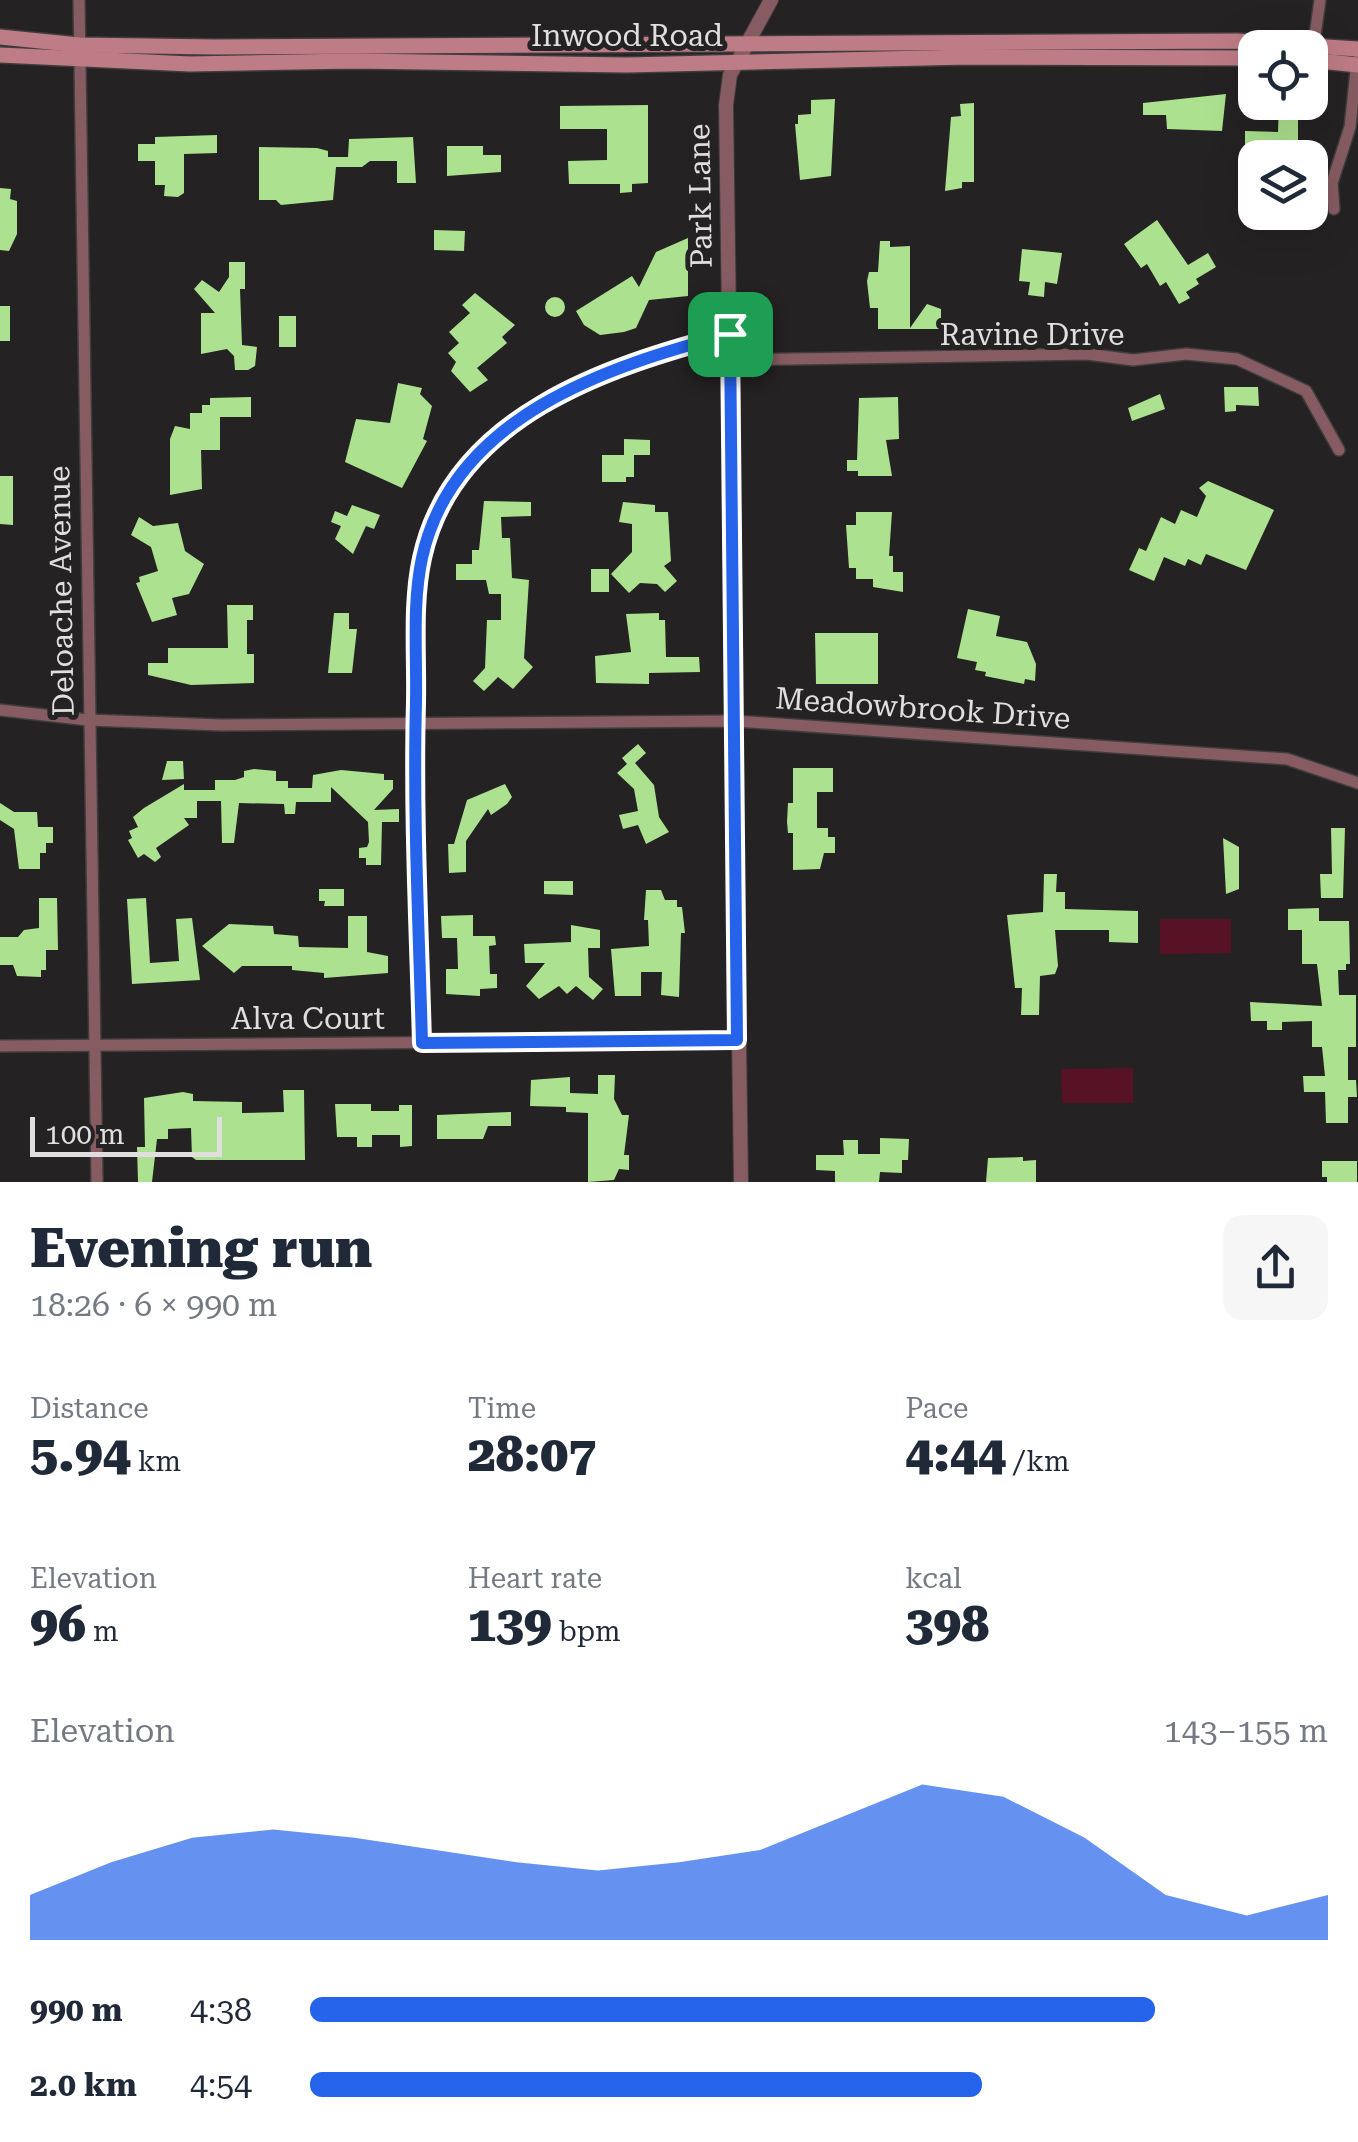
<!DOCTYPE html>
<html lang="en">
<head>
<meta charset="utf-8">
<style>
  :root { --surface:#fff; --page:#f6f6f7; --text:#1f2937; --muted:#747a83; --accent:#2563eb }
  body { margin:0; font-family:"Roboto Serif",serif; background:var(--page); color:var(--text); height:100vh; display:flex; flex-direction:column; font-size:38px; white-space:nowrap }
  * { box-sizing:border-box; margin:0 }
  p { font-size:32px; color:var(--muted) }
  .icon { flex:none; width:55px; height:55px; fill:none; stroke:currentColor; stroke-width:2; stroke-linecap:round; stroke-linejoin:round }
  .map { position:relative; height:1182px; overflow:hidden }
  .sheet { display:flex; flex-direction:column; background:var(--surface); flex:1 }
  .sheet>* { flex:none }
  .buttons { position:absolute; left:1238px; top:30px; display:grid; gap:20px }
  .buttons a { display:grid; place-items:center; width:90px; height:90px; border-radius:20px; background:var(--surface); box-shadow:0 10px 40px #0002; font-size:50px }
  .scale { position:absolute; left:30px; bottom:25px; width:192px; box-sizing:border-box; padding-left:10px; border:5px solid #e0dede; border-top:0; font-size:28px; line-height:35px; white-space:nowrap; color:#e0dede; -webkit-text-stroke:8px #252223; paint-order:stroke }
  .pin { position:absolute; display:grid; place-items:center; width:85px; height:85px; color:#fff; margin:-42px; border-radius:20px; box-shadow:0 5px 15px #0006 }
  .round { display:grid; place-items:center; flex:none; width:105px; height:105px; border-radius:20px; background:var(--page) }
  .headline { display:flex; align-items:center; justify-content:space-between; height:170px; padding:0 30px }
  h1 { font-size:55px; font-weight:800; line-height:75px }
  .figures { display:grid; grid-template-columns:repeat(3,1fr); gap:15px; height:170px; padding:10px 30px }
  .figures div { display:grid; align-content:center }
  .figures b { font-size:50px; font-weight:800 }
  .figures small { font-size:28px; font-weight:400 }
  .figures p { font-size:28px }
  .chart { height:280px; padding:20px 30px }
  .chart p { display:flex; justify-content:space-between }
  .chart svg { width:100%; height:180px; margin-top:10px; fill:var(--accent); opacity:.7 }
  ul { padding:0 30px; list-style:none; font-size:32px }
  li { display:grid; grid-template-columns:160px 120px 1fr; align-items:center; height:75px }
  li i { height:25px; border-radius:12px; background:var(--accent) }
  .map>svg:first-child { display:block }
</style>
</head>
<body>
<div class="map">
<svg width="1358" height="1182" viewBox="0 0 1358 1182">
  <rect width="100%" height="100%" fill="#252223"/>
  <g fill="#581225">
    <polygon points="1160,919 1231,919 1231,953 1160,954"/>
    <polygon points="1133,1068 1133,1103 1062,1103 1061,1069"/>
  </g>
  <g fill="#ace28f">
    <polygon points="1226,94 1222,131 1167,129 1166,115 1143,115 1143,103"/>
    <polygon points="835,99 831,176 800,180 795,124 798,124 798,115 811,114 811,100"/>
    <polygon points="974,103 974,182 962,182 962,188 945,191 951,117 961,116 960,104"/>
    <polygon points="1279,103 1293,103 1293,114 1298,114 1298,155 1263,158 1263,149 1245,149 1245,131 1278,132"/>
    <polygon points="648,105 648,183 632,184 632,192 620,193 620,184 569,184 568,161 607,160 607,129 560,129 560,106"/>
    <polygon points="217,135 217,153 184,154 184,193 178,197 164,196 165,185 155,185 155,161 138,161 138,144 155,144 155,137"/>
    <polygon points="413,137 416,183 397,183 397,161 370,161 362,167 336,167 333,200 281,205 276,200 259,200 259,147 317,148 328,151 328,157 348,157 349,139"/>
    <polygon points="447,146 483,146 483,155 501,155 501,172 447,176"/>
    <polygon points="0,188 11,189 10,199 17,201 17,234 9,251 0,250"/>
    <polygon points="1157,220 1188,265 1208,253 1216,267 1196,279 1199,284 1186,292 1190,298 1179,304 1166,282 1160,286 1147,264 1141,268 1124,244"/>
    <polygon points="434,230 465,231 464,251 434,250"/>
    <polygon points="688,238 688,296 649,300 636,328 624,332 600,335 584,325 576,311 632,276 639,287 656,252"/>
    <polygon points="880,241 890,241 890,247 910,246 910,328 927,304 941,309 941,329 878,329 878,308 870,308 867,281 869,272 878,272"/>
    <polygon points="1022,249 1062,253 1057,284 1045,282 1044,297 1028,295 1030,282 1019,281"/>
    <polygon points="229,262 245,262 245,289 240,289 242,345 257,347 255,366 248,370 235,370 234,356 227,349 201,354 201,313 215,313 194,289 202,280 219,292 229,277"/>
    <polygon points="475,293 515,325 502,337 507,343 477,368 488,380 470,392 451,371 456,362 448,353 459,343 449,332 470,313 462,305"/>
    <circle cx="555" cy="307" r="10"/>
    <rect x="0" y="306" width="10" height="35"/>
    <rect x="279" y="316" width="17" height="31"/>
    <polygon points="398,383 422,388 420,394 432,406 423,439 427,441 402,488 345,462 356,419 390,423"/>
    <polygon points="1224,387 1258,387 1259,406 1236,405 1236,411 1225,412"/>
    <polygon points="1160,394 1165,409 1132,421 1128,408"/>
    <polygon points="251,397 251,417 220,417 220,450 201,450 202,489 170,495 170,439 175,426 190,429 190,413 202,413 202,405 210,405 210,398"/>
    <polygon points="898,397 899,439 886,440 892,476 858,476 858,471 847,471 847,460 857,460 859,398"/>
    <polygon points="624,439 650,440 650,455 634,455 634,477 626,477 626,482 602,482 602,455 624,455"/>
    <polygon points="0,476 13,476 13,525 0,524"/>
    <polygon points="1208,481 1274,510 1246,570 1206,554 1201,565 1188,559 1185,566 1164,557 1154,581 1129,570 1139,548 1146,551 1161,517 1175,524 1181,510 1197,517 1206,496 1199,488"/>
    <polygon points="484,501 531,502 531,516 501,517 502,538 510,538 512,578 529,580 524,658 533,667 513,689 498,677 484,691 473,681 485,668 487,620 501,620 501,594 489,594 486,580 456,580 456,564 472,564 472,550 479,550"/>
    <polygon points="623,502 655,505 655,512 668,512 671,561 664,566 677,581 665,592 657,584 640,583 629,593 611,574 632,552 632,524 619,522"/>
    <polygon points="352,505 380,515 374,529 366,526 353,554 335,539 341,526 331,522 335,511 347,516"/>
    <polygon points="856,512 892,512 889,556 893,556 893,572 903,572 903,592 873,587 873,579 856,579 856,568 849,568 846,525 856,525"/>
    <polygon points="139,517 153,526 178,523 185,551 204,564 189,594 172,598 177,615 152,622 136,583 140,582 139,577 158,571 151,547 131,535"/>
    <rect x="591" y="569" width="18" height="23"/>
    <polygon points="227,605 253,605 253,620 247,620 247,654 254,654 254,683 191,685 148,675 148,663 168,663 168,648 228,648"/>
    <polygon points="968,609 1000,616 996,636 1027,642 1036,664 1035,681 1025,679 1024,684 985,676 986,672 975,670 977,662 957,658"/>
    <polygon points="334,613 349,613 349,629 357,629 352,673 328,673"/>
    <polygon points="659,613 659,620 665,620 666,657 699,657 700,672 649,673 649,684 596,683 595,656 631,652 626,614"/>
    <polygon points="815,633 878,633 878,684 816,684"/>
    <polygon points="638,744 646,753 635,763 654,785 659,817 669,832 646,844 638,825 623,829 619,815 638,811 634,789 617,773 627,764 622,758"/>
    <polygon points="167,761 183,761 184,779 162,780"/>
    <polygon points="793,768 833,768 833,792 817,792 817,828 828,828 828,837 835,837 835,853 824,853 820,869 793,870 793,833 788,833 787,822 788,803 793,803"/>
    <polygon points="254,769 276,771 276,781 288,781 288,788 312,788 313,775 341,770 384,774 384,780 393,780 393,789 374,810 399,809 399,822 382,822 381,865 366,865 366,858 359,858 359,848 367,847 369,842 368,822 331,787 331,802 296,802 295,814 285,814 284,804 239,803 234,843 222,843 221,801 197,801 197,818 184,818 189,825 156,848 161,857 155,862 144,854 138,858 128,840 132,838 129,831 138,827 133,817 144,808 184,784 184,790 215,790 215,780 235,780 244,777 244,771"/>
    <polygon points="505,784 512,797 507,804 491,815 488,809 466,841 466,872 449,873 448,844 454,844 467,800"/>
    <polygon points="0,803 14,812 37,812 38,827 53,827 53,843 46,843 46,853 40,853 40,869 19,869 14,829 0,820"/>
    <polygon points="1331,828 1345,828 1343,898 1321,898 1320,874 1332,874"/>
    <polygon points="1223,838 1239,847 1239,889 1226,894"/>
    <polygon points="1044,874 1057,874 1056,892 1065,892 1065,909 1138,911 1138,943 1109,942 1109,930 1055,930 1058,966 1055,974 1040,976 1039,1015 1021,1015 1022,988 1015,988 1007,915 1043,912"/>
    <polygon points="544,881 573,881 573,895 544,894"/>
    <polygon points="319,889 344,889 344,906 324,906 325,901 319,901"/>
    <polygon points="646,890 661,890 665,900 677,900 677,907 682,907 685,933 681,933 679,997 661,995 662,972 641,972 641,996 615,996 611,949 649,946 648,920 644,920"/>
    <polygon points="39,898 57,898 58,950 46,950 46,970 41,970 41,977 17,976 13,965 0,965 0,937 18,937 24,930 39,928"/>
    <polygon points="146,898 150,963 179,961 176,919 192,918 200,980 132,984 127,899"/>
    <polygon points="1319,908 1319,921 1349,921 1350,964 1346,964 1346,970 1338,970 1339,995 1356,995 1356,1047 1348,1047 1348,1080 1356,1080 1357,1097 1348,1097 1348,1123 1326,1123 1325,1092 1304,1092 1303,1076 1325,1076 1322,1047 1312,1047 1312,1021 1282,1022 1282,1030 1267,1030 1267,1021 1251,1021 1250,1002 1322,1006 1317,964 1302,964 1302,930 1288,930 1288,909"/>
    <polygon points="473,915 473,936 495,936 496,945 489,946 490,974 497,974 497,988 480,989 480,996 446,994 446,969 458,969 457,938 442,938 441,916"/>
    <polygon points="348,916 367,916 367,952 388,956 388,973 324,978 324,973 292,970 292,966 242,966 234,973 202,946 229,924 273,926 274,934 298,936 299,947 348,948"/>
    <polygon points="571,925 600,930 600,948 588,948 589,977 603,989 593,1000 576,986 567,994 559,986 539,999 526,986 545,963 525,963 524,944 571,942"/>
    <polygon points="598,1075 615,1075 614,1099 622,1115 629,1115 624,1155 629,1155 629,1170 619,1169 614,1180 588,1182 588,1113 566,1112 566,1107 530,1106 531,1080 570,1077 570,1093 598,1094"/>
    <polygon points="283,1090 304,1090 305,1160 196,1160 192,1157 191,1128 168,1129 168,1139 157,1139 152,1182 138,1182 137,1147 145,1147 144,1098 183,1092 193,1094 193,1101 242,1102 242,1113 284,1112"/>
    <polygon points="335,1104 371,1104 371,1111 399,1111 399,1105 412,1105 412,1146 400,1147 400,1135 372,1135 372,1147 357,1147 357,1137 337,1137"/>
    <polygon points="511,1112 511,1126 488,1126 483,1139 437,1139 437,1115"/>
    <polygon points="880,1138 909,1139 908,1160 902,1160 902,1173 880,1172 879,1182 835,1182 835,1171 816,1170 816,1155 844,1155 843,1140 858,1140 858,1154 880,1154"/>
    <polygon points="1023,1157 1023,1161 1036,1160 1036,1182 986,1182 988,1158"/>
    <polygon points="1322,1161 1357,1161 1357,1182 1327,1182 1327,1177 1322,1177"/>
  </g>
  <g fill="none" stroke-linecap="round" stroke-linejoin="round">
    <g stroke="#3f3c3d" stroke-width="14">
      <g id="minor">
        <polyline points="79,0 97,1182"/>
        <polyline points="1313,50 1320,0"/>
        <polyline points="1334,209 1332,183 1350,127 1357,61"/>
        <polyline points="685,346 730,334"/>
        <polyline points="0,710 88,720 221,725 735,721 1287,759 1358,783"/>
        <polyline points="422,1043 415,724 419,592 422,561 438,514 460,476 511,426 607,370 685,346 730,360 1087,354 1133,360 1186,354 1237,359 1306,391 1339,450"/>
        <polyline points="0,1046 737,1040"/>
      </g>
    </g>
    <g stroke="#3f3c3d" stroke-width="16">
      <polyline id="tertiary" points="741,1182 726,105 730,75 771,0"/>
    </g>
    <g stroke="#3f3c3d" stroke-width="18">
      <g id="secondary">
        <polyline points="0,37 79,45 215,47 1237,41 1358,49"/>
        <polyline points="0,55 190,64 353,61 627,65 968,57 1255,58"/>
        <polyline points="1310,60 1358,65"/>
      </g>
    </g>
    <use href="#minor" stroke="#865c62" stroke-width="11"/>
    <use href="#tertiary" stroke="#865c62" stroke-width="14"/>
    <use href="#secondary" stroke="#be7c86" stroke-width="15"/>
  </g>
  <g fill="none" stroke-linecap="round" stroke-linejoin="round">
    <g stroke="#fff" stroke-width="20">
      <path id="route" d="M730 334 737 1040 422 1043C419 930 413 815 416 702 417 655 412 604 422 558 453 416 608 366 730 334Z"/>
    </g>
    <use href="#route" stroke="#2563eb" stroke-width="12"/>
  </g>
  <g text-anchor="middle" dominant-baseline="central" stroke-width="10" stroke-linejoin="round" paint-order="stroke">
    <g font-size="30" fill="#e0dede" stroke="#252223">
      <text x="627" y="35">Inwood Road</text>
      <text transform="translate(700 196) rotate(-91)">Park Lane</text>
      <text x="1032" y="334">Ravine Drive</text>
      <text transform="translate(61 591) rotate(-91)">Deloache Avenue</text>
      <text transform="translate(923 708) rotate(4)">Meadowbrook Drive</text>
      <text x="308" y="1018">Alva Court</text>
    </g>
  </g>
</svg>
<div class="buttons">
<a><svg class="icon" aria-label="locate" viewBox="0 0 24 24"><circle cx="12" cy="12" r="6"/><path d="M12 2v4M12 18v4M2 12h4M18 12h4"/></svg></a>
<a><svg class="icon" aria-label="layers" viewBox="0 0 24 24"><path d="M12 4l9 5-9 5-9-5zM3 14l9 5 9-5"/></svg></a>
</div>
<div class="scale">100 m</div>
<div class="pin" style="left:730px;top:334px;background:#1e9e55"><svg class="icon" aria-label="arrive" viewBox="0 0 24 24"><path d="M6 21V4h12l-3 4 3 4H6"/></svg></div>
</div>
<section class="sheet">
<div class="headline"><div><h1>Evening run</h1><p>18:26 · 6 × 990 m</p></div><a class="round"><svg class="icon" aria-label="share" viewBox="0 0 24 24"><path d="M12 15V3M7 8l5-5 5 5M5 13v7h14v-7"/></svg></a></div>
<div class="figures">
<div><p>Distance</p><b>5.94<small> km</small></b></div>
<div><p>Time</p><b>28:07</b></div>
<div><p>Pace</p><b>4:44<small> /km</small></b></div>
</div>
<div class="figures">
<div><p>Elevation</p><b>96<small> m</small></b></div>
<div><p>Heart rate</p><b>139<small> bpm</small></b></div>
<div><p>kcal</p><b>398</b></div>
</div>
<div class="chart"><p><span>Elevation</span>143–155 m</p>
<svg viewBox="0 0 160 44" preserveAspectRatio="none"><path d="M0 44V33L10 25L20 19L30 17L40 19L50 22L60 25L70 27L80 25L90 22L100 14L110 6L120 9L130 19L140 33L150 38L160 33V44z"/></svg>
</div>
<ul>
<li><b>990 m</b>4:38<i style="width:83%"></i></li>
<li><b>2.0 km</b>4:54<i style="width:66%"></i></li>
</ul>
</section>
</body>
</html>
